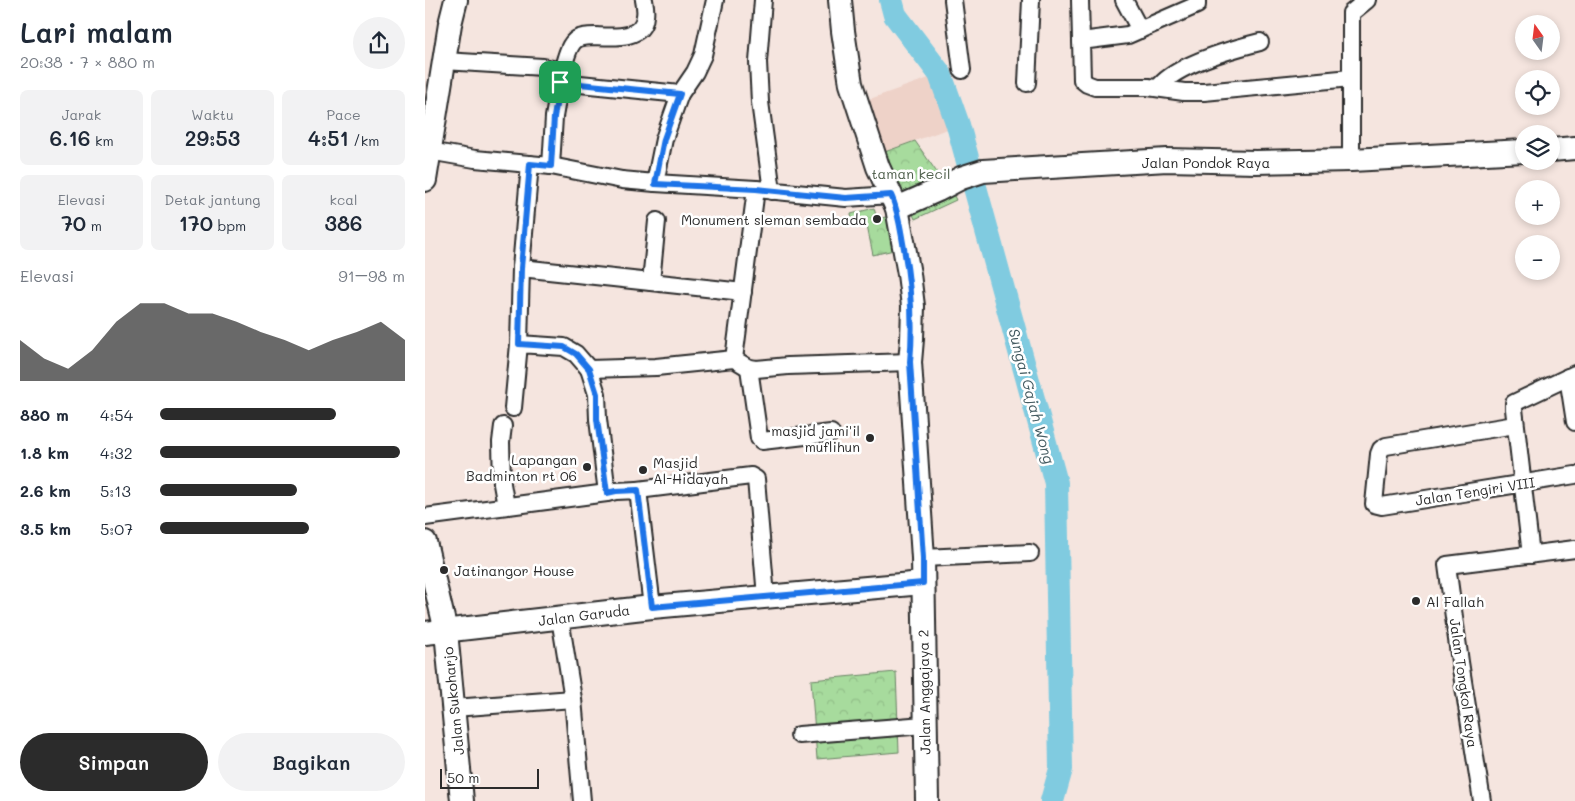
<!DOCTYPE html>
<html lang="id">
<head>
<meta charset="utf-8">
<style>
  :root { --surface:#fff; --page:#f2f2f3; --text:#1f2937; --muted:#747a83; --accent:#2b2b2b }
  body { margin:0; font-family:Mali,sans-serif; background:var(--page); color:var(--text); height:100vh; display:flex; flex-direction:column; font-size:19px; white-space:nowrap }
  * { box-sizing:border-box; margin:0 }
  p { font-size:16px; color:var(--muted) }
  .icon { flex:none; width:28px; height:28px; fill:none; stroke:currentColor; stroke-width:2; stroke-linecap:round; stroke-linejoin:round }
  .map { position:relative; flex:1; overflow:hidden }
  .panel { display:flex; flex-direction:column; background:var(--surface); width:425px }
  .panel>* { flex:none }
  .needle { width:32px; rotate:346deg }
  .fabs { position:absolute; left:1090px; top:15px; display:grid; gap:10px }
  .fabs a { display:grid; place-items:center; width:45px; height:45px; border-radius:50%; background:var(--surface); box-shadow:0 2px 8px #0003; font-size:25px }
  .scale { position:absolute; left:15px; bottom:12px; width:99px; box-sizing:border-box; padding-left:5px; border:2px solid #2b2b2b; border-top:0; font-size:14px; line-height:18px; white-space:nowrap; color:#2b2b2b; -webkit-text-stroke:4px #fff; paint-order:stroke }
  .pin { position:absolute; display:grid; place-items:center; width:42px; height:42px; color:#fff; margin:-21px; border-radius:10px; box-shadow:0 2px 8px #0006 }
  .round { display:grid; place-items:center; flex:none; width:52px; height:52px; border-radius:26px; background:var(--page) }
  .summary { display:flex; align-items:center; justify-content:space-between; height:85px; padding:0 20px }
  h1 { font-size:28px; font-weight:600; line-height:38px }
  .stats { display:grid; grid-template-columns:repeat(3,1fr); gap:8px; height:85px; padding:5px 20px }
  .stats div { display:grid; align-content:center; border-radius:8px; background:var(--page); text-align:center }
  .stats b { font-size:21px; font-weight:600 }
  .stats small { font-size:14px; font-weight:400 }
  .stats p { font-size:14px }
  .chart { height:140px; padding:10px 20px }
  .chart p { display:flex; justify-content:space-between }
  .chart svg { width:100%; height:90px; margin-top:5px; fill:var(--accent); opacity:.7 }
  .action { display:flex; gap:10px; margin-top:auto; padding:10px 20px }
  .action a { flex:1; height:58px; border-radius:30px; background:var(--accent); color:#fff; font-size:20px; font-weight:600; line-height:58px; text-align:center }
  .action a+a { background:var(--page); color:var(--text) }
  ul { padding:0 20px; list-style:none; font-size:16px }
  li { display:grid; grid-template-columns:80px 60px 1fr; align-items:center; height:38px }
  li i { height:12px; border-radius:6px; background:var(--accent) }
  main { display:flex; flex:1; min-height:0 }
  .map>svg:first-child { display:block }
</style>
</head>
<body>
<main>
<section class="panel">
<div class="summary"><div><h1>Lari malam</h1><p>20:38 · 7 × 880 m</p></div><a class="round"><svg class="icon" aria-label="share" viewBox="0 0 24 24"><path d="M12 15V3M7 8l5-5 5 5M5 13v7h14v-7"/></svg></a></div>
<div class="stats">
<div><p>Jarak</p><b>6.16<small> km</small></b></div>
<div><p>Waktu</p><b>29:53</b></div>
<div><p>Pace</p><b>4:51<small> /km</small></b></div>
</div>
<div class="stats">
<div><p>Elevasi</p><b>70<small> m</small></b></div>
<div><p>Detak jantung</p><b>170<small> bpm</small></b></div>
<div><p>kcal</p><b>386</b></div>
</div>
<div class="chart"><p><span>Elevasi</span>91–98 m</p>
<svg viewBox="0 0 160 44" preserveAspectRatio="none"><path d="M0 44V24L10 33L20 38L30 29L40 15L50 6L60 6L70 11L80 11L90 15L100 20L110 24L120 29L130 24L140 20L150 15L160 24V44z"/></svg>
</div>
<ul>
<li><b>880 m</b>4:54<i style="width:72%"></i></li>
<li><b>1.8 km</b>4:32<i style="width:98%"></i></li>
<li><b>2.6 km</b>5:13<i style="width:56%"></i></li>
<li><b>3.5 km</b>5:07<i style="width:61%"></i></li>
</ul>
<div class="action"><a>Simpan</a><a>Bagikan</a></div>
</section>
<div class="map">
<svg width="1150" height="801" viewBox="0 0 1150 801">
  <defs>
    <pattern id="forest-crowns" width="20" height="18" patternUnits="userSpaceOnUse" patternTransform="scale(1.25)"><rect width="20" height="18" fill="#a7db9d"/><path d="M2 6a3 3 0 1 1 6 0M12 15a3 3 0 1 1 6 0" fill="none" stroke="#90bc87"/></pattern>
  </defs>
  <rect width="100%" height="100%" fill="#f5e5df"/>
  <filter id="ink" filterUnits="userSpaceOnUse"><feTurbulence type="fractalNoise" baseFrequency=".02" numOctaves="2"/><feDisplacementMap in="SourceGraphic" scale="10" xChannelSelector="R" yChannelSelector="G"/><feConvolveMatrix kernelMatrix="1 2 1 2 8 2 1 2 1" color-interpolation-filters="sRGB"/></filter>
  <g filter="url(#ink)">
    <polygon fill="#eed2c8" points="515,74 533,125 446,157 428,105"/>
    <g fill="url(#forest-crowns)" stroke="#698364">
      <polygon points="490,141 520,184 483,208 446,157"/>
      <polygon points="526,190 531,200 490,219 485,208"/>
      <polygon points="449,208 452,219 469,215 477,248 448,255 442,226 429,228 426,214"/>
      <polygon points="471,672 474,752 392,759 386,680"/>
    </g>
    <g fill="none" stroke-linecap="round" stroke-linejoin="round">
      <polyline stroke="#80cbe0" stroke-width="24" points="466,0 470,15 515,74 533,125 631,483 636,769 627,801"/>
      <g stroke="#2b2b2b" stroke-width="20">
        <g id="street">
          <polyline points="338,0 333,62 335,102 347,191"/>
          <polyline points="528,0 537,70"/>
          <polyline points="655,0 657,80 662,84 670,87 723,87 759,92 779,92 926,78"/>
          <polyline points="699,0 715,30"/>
          <polyline points="656,41 703,35 772,5 772,0"/>
          <polyline points="19,61 118,67 137,71 129,117 126,166"/>
          <path d="M137 71C140 62 143 44 152 39 157 36 165 36 171 36 189 37 218 40 220 16 221 11 220 5 219 0"/>
          <polyline points="135,82 255,94"/>
          <polyline points="602,83 606,0"/>
          <path d="M733 88C750 65 807 49 835 42"/>
          <polyline points="4,151 50,159 126,166 197,180 230,183 331,189 421,198 466,195"/>
          <polyline points="926,160 926,13 942,0"/>
          <polyline points="105,164 96,268 318,292"/>
          <polyline points="230,183 239,139 255,94 270,72 278,55 290,0"/>
          <polyline points="226,282 232,221"/>
          <polyline points="94,344 96,268"/>
          <polyline points="309,359 331,189"/>
          <polyline points="324,368 334,438 337,441 406,433"/>
          <polyline points="164,369 172,394 173,419 182,493 191,491 213,490 227,607"/>
          <polyline points="1143,377 1150,422"/>
          <polyline points="88,408 94,344 139,347 151,354 164,369 231,367 309,359 324,368 331,369 363,366 485,362"/>
          <polyline points="1090,425 961,446 956,449 954,454 949,504 957,506 1150,475"/>
          <polyline points="78,426 76,442 77,484 81,506"/>
          <polyline points="213,490 326,476 331,479 341,597"/>
          <polyline points="0,517 182,493"/>
          <polyline points="1106,555 1089,409 1089,403 1150,374"/>
          <polyline points="498,558 605,553"/>
          <polyline points="135,618 148,699 157,801"/>
          <polyline points="29,708 148,699"/>
          <polyline points="374,735 499,725"/>
          <polyline points="1057,801 1035,662 1022,565 1150,549"/>
        </g>
      </g>
      <g stroke="#2b2b2b" stroke-width="26">
        <g id="secondary">
          <polyline points="415,0 418,31 426,84 453,167 472,208 484,274 488,306 487,339 485,362 498,558 502,801"/>
          <polyline points="1126,150 1150,148"/>
          <polyline points="0,180 25,24 31,0"/>
          <polyline points="472,208 513,190 536,178 558,171 742,160 831,162 926,160 1099,151"/>
          <polyline points="0,542 21,631 37,801"/>
          <polyline points="0,633 227,607 498,583"/>
        </g>
      </g>
      <use href="#street" stroke="#fff" stroke-width="16"/>
      <use href="#secondary" stroke="#fff" stroke-width="22"/>
    </g>
  </g>
  <g fill="none" stroke-linecap="round" stroke-linejoin="round" filter="url(#ink)">
    <g stroke="#fff" stroke-width="10">
      <path id="route" d="M135 82 255 94 239 139 230 184 331 189 421 198 466 195C473 210 475 226 478 243 486 284 489 320 485 362L498 558V583L227 607 213 490 191 491 182 493 172 419V394L164 369 151 354 139 347 94 344 96 268 105 164 126 166 129 117Z"/>
    </g>
    <use href="#route" stroke="#1a73e8" stroke-width="6"/>
  </g>
  <g fill="#2b2b2b" stroke="#fff" stroke-width="2">
    <circle cx="452" cy="219" r="5"/>
    <circle cx="445" cy="438" r="5"/>
    <circle cx="162" cy="467" r="5"/>
    <circle cx="218" cy="470" r="5"/>
    <circle cx="19" cy="570" r="5"/>
    <circle cx="991" cy="601" r="5"/>
  </g>
  <g text-anchor="middle" dominant-baseline="central" stroke-width="5" stroke-linejoin="round" paint-order="stroke">
    <g font-size="14" fill="#2b2b2b" stroke="#fff">
      <text x="781" y="162">Jalan Pondok Raya</text>
      <text transform="translate(1050 491) rotate(-9)">Jalan Tengiri VIII</text>
      <text transform="translate(159 615) rotate(-7)">Jalan Garuda</text>
      <text transform="translate(1039 683) rotate(82)">Jalan Tongkol Raya</text>
      <text transform="translate(499 692) rotate(-91)">Jalan Anggajaya 2</text>
      <text transform="translate(28 701) rotate(-96)">Jalan Sukoharjo</text>
    </g>
    <g font-size="14" fill="#50604d" stroke="#fff">
      <text x="486" y="173">taman kecil</text>
    </g>
    <g font-size="14" fill="#2b2b2b" stroke="#fff" text-anchor="end">
      <text x="442" y="219">Monument sleman sembada</text>
      <text x="435" y="430">masjid jami'il<tspan x="435" dy="16">muflihun</tspan></text>
      <text x="152" y="459">Lapangan<tspan x="152" dy="16">Badminton rt 06</tspan></text>
      <text x="228" y="462" text-anchor="start">Masjid<tspan x="228" dy="16">Al-Hidayah</tspan></text>
      <text x="29" y="570" text-anchor="start">Jatinangor House</text>
      <text x="1001" y="601" text-anchor="start">Al Fallah</text>
    </g>
    <g font-size="15" font-style="italic" fill="#445b61" stroke="#fff">
      <text transform="translate(607 396) rotate(75)">Sungai Gajah Wong</text>
    </g>
  </g>
</svg>
<div class="fabs">
<a><svg class="needle" viewBox="-14 -14 28 28"><path d="M0-13l5 13h-10z" fill="#e53935"/><path d="M0 13l5-13h-10z" fill="#747a83"/></svg></a>
<a><svg class="icon" aria-label="locate" viewBox="0 0 24 24"><circle cx="12" cy="12" r="6"/><path d="M12 2v4M12 18v4M2 12h4M18 12h4"/></svg></a>
<a><svg class="icon" aria-label="layers" viewBox="0 0 24 24"><path d="M12 4l9 5-9 5-9-5zM3 14l9 5 9-5"/></svg></a>
<a>+</a>
<a>−</a>
</div>
<div class="scale">50 m</div>
<div class="pin" style="left:135px;top:82px;background:#1e9e55"><svg class="icon" aria-label="arrive" viewBox="0 0 24 24"><path d="M6 21V4h12l-3 4 3 4H6"/></svg></div>
</div>
</main>
</body>
</html>
